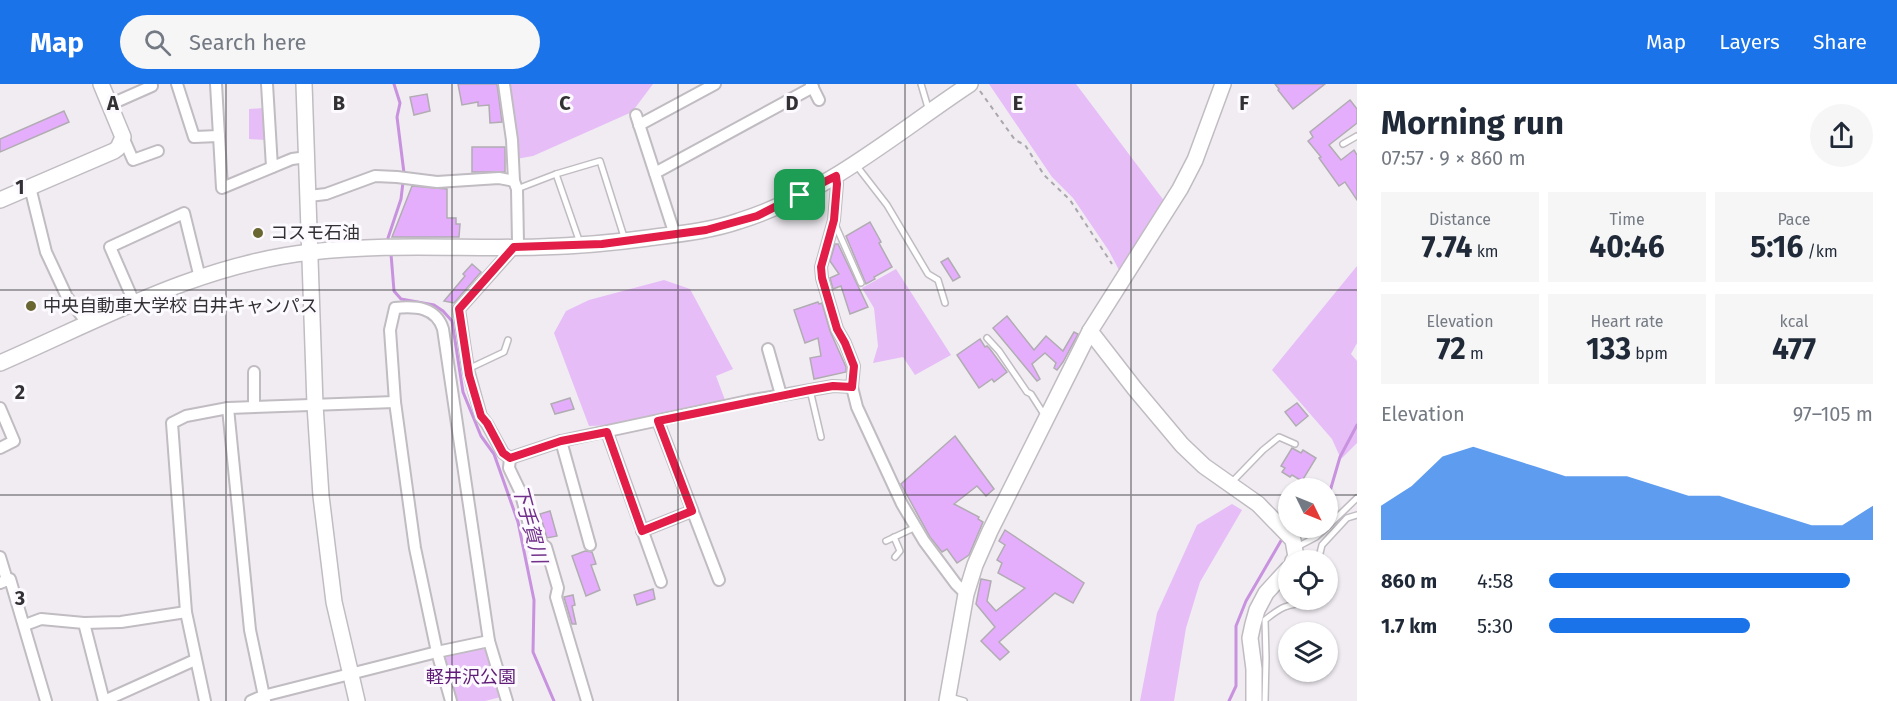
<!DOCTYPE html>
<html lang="en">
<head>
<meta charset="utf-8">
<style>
  :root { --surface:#fff; --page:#f6f6f7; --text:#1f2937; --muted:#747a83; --accent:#1a73e8 }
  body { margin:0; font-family:"Fira Sans","Noto Sans JP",sans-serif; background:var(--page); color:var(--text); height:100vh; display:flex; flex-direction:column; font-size:22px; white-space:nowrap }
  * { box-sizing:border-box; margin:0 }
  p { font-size:20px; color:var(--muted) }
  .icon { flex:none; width:33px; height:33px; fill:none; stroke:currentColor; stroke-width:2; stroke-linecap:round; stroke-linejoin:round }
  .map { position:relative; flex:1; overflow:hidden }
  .sheet { display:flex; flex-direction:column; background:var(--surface); width:540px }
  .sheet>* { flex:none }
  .needle { width:39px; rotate:133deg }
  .controls { position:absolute; left:1278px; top:394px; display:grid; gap:12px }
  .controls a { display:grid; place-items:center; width:60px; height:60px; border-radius:50%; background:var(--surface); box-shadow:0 2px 4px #0004; font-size:30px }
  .pin { position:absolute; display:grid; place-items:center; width:51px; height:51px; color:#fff; margin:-26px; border-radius:12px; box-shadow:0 3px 9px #0006 }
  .round { display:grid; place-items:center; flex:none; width:63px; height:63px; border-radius:32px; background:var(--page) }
  .head { display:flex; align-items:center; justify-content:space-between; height:102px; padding:0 24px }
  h1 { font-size:33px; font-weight:700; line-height:45px }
  .metrics { display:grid; grid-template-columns:repeat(3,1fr); gap:9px; height:102px; padding:6px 24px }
  .metrics div { display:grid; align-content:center; border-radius:0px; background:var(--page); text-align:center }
  .metrics b { font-size:30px; font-weight:700 }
  .metrics small { font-size:16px; font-weight:400 }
  .metrics p { font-size:16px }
  .chart { height:168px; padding:12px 24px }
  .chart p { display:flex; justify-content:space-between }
  .chart svg { width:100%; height:108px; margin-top:6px; fill:var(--accent); opacity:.7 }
  ul { padding:0 24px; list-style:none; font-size:20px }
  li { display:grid; grid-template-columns:96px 72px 1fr; align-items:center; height:45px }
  li i { height:15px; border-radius:8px; background:var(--accent) }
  header { display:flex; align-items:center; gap:36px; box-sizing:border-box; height:84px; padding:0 30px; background:var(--accent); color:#fff }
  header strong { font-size:28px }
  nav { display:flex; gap:33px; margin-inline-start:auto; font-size:21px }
  .search { width:420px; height:54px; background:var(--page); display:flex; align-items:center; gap:15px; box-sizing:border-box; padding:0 21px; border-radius:33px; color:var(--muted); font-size:22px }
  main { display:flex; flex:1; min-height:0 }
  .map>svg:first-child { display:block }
</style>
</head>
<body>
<header>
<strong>Map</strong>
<div class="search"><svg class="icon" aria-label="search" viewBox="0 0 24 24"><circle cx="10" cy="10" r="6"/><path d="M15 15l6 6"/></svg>Search here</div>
<nav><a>Map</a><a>Layers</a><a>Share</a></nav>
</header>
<main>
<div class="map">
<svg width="1357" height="617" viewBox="0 0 1357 617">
  <rect width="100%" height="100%" fill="#f0ecf2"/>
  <g fill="#e6bdf7">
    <polygon points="508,0 653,0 632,28 533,72 516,75"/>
    <polygon points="989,0 1076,0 1165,118 1120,188 1109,167 1073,114 1052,93"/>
    <polygon points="264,24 265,56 249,55 249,25"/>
    <polygon points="1357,182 1357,259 1351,270 1357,277 1357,359 1341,375 1332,355 1272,286"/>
    <polygon points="896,185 951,271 915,291 903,273 873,279 878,262 874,224 862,204"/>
    <polygon points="664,196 690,205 733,285 716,292 725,316 613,341 589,342 554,249 566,227 589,216"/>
    <polygon points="1232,420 1242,426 1200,498 1186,544 1174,617 1140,617 1157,529 1197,441"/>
    <polygon points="482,564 488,568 501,613 485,617 453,617 443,579 447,572"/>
  </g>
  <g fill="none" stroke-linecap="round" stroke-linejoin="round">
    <g stroke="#c892de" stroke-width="3">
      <polyline points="394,0 400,19 397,33 404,89"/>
      <polyline points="388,154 401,115 403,98"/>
      <polyline points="391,170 394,207 401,215 434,221 443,227 452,237 463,308 481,352 494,370 518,438 534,516 533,568 554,617"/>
      <polyline points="1328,414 1340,373 1357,341"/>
      <polyline points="1229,617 1236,602 1236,542 1246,517 1282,455"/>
    </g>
  </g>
  <g fill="#e5aefc" stroke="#b0acb2" stroke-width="1.5">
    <polygon points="458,0 497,0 502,38 490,39 489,21 478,22 478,18 462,21"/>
    <polygon points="1275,0 1325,0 1293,25 1278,6 1279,5"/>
    <polygon points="427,10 430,27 414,31 410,13"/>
    <polygon points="1350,16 1357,25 1357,39 1329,61 1341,76 1354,66 1357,71 1357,116 1345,98 1339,102 1319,74 1321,73 1308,57 1313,53 1310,48"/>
    <polygon points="64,27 69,38 0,68 0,55"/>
    <rect x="472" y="63" width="33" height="25"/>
    <polygon points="412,102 447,105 447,134 456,134 456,140 460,140 459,153 392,153"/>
    <polygon points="870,138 881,158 879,159 892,183 874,193 875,195 866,200 846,152"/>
    <polygon points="835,160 838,160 868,223 850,230 841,202 833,205 830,194 839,190 830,177"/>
    <polygon points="948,174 960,193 953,197 941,178"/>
    <polygon points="472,180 481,188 454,219 444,217 465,192 463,190"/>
    <polygon points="818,218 819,220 822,219 830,247 846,283 846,288 814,295 810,274 821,272 818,254 805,259 794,226"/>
    <polygon points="1007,232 1034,266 1046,252 1063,267 1074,248 1078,250 1063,278 1057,286 1054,284 1056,279 1045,269 1032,280 1040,295 1037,297 993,244"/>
    <polygon points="980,255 985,263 987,262 990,265 1007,288 994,298 992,295 979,304 957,271"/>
    <polygon points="570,314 574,325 555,330 551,320"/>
    <polygon points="1297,319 1308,332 1296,342 1285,328"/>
    <polygon points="955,352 994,405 986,412 977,402 954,420 979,433 978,435 983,438 969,471 957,479 947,465 942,468 930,453 901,400"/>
    <polygon points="1292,364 1301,369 1303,366 1316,374 1302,397 1292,391 1290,393 1282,388 1285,384 1281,382"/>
    <polygon points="550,427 557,452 547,454 540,430"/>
    <polygon points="1005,446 1084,499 1073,519 1055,509 999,558 1009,568 1000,576 981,557 995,543 976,520 981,495 991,497 987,517 996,527 1025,504 998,489 1002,479 997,476 1005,461 999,457"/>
    <polygon points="585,467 592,468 596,480 591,481 600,506 586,512 572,472"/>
    <polygon points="653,505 655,515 637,521 634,511"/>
    <polygon points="573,511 575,521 572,522 576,540 572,540 564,513"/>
  </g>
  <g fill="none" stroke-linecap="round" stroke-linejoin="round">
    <g stroke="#c0bcc2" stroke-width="8">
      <g id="lane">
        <polyline points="921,0 929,27"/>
        <polyline points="1343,60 1357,52"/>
        <polyline points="856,81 887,121 928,190 938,196 945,219"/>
        <polyline points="556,90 580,159"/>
        <polyline points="517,105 556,90 600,77 625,156"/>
        <polyline points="834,138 861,199"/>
        <polyline points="987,254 999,267 1027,308 1031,310 1045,332"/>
        <polyline points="468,285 504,268 508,256"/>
        <polyline points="810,306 821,353"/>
        <polyline points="1231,399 1263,366 1279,353 1295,360"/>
        <polyline points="1328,442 1357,414"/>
        <polyline points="894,453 900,467 895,473"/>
        <polyline points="886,457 916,443"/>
        <polyline points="1297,463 1316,453 1326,444"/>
        <polyline points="1318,477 1322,461 1347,434 1357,431"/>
        <polyline points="950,613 964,617"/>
        <path d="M1265 617 1266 574 1265 536C1281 523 1287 520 1308 519"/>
      </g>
    </g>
    <g stroke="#c0bcc2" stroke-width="14">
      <g id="street">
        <polyline points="177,0 194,53 219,52"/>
        <polyline points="216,0 222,104 292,75 307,73"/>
        <polyline points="267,0 272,83"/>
        <polyline points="504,0 512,56 514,97 517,105 518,159 459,225 468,285 481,332 487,340 503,369 510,374 509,384 520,407 532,452 546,463 558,504 556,513 587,617"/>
        <polyline points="811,0 819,16"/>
        <polyline points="109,21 152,2 151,0"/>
        <polyline points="636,31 675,151"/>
        <polyline points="639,41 715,0"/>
        <polyline points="123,53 133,76 158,67"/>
        <polyline points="655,89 813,3"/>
        <polyline points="836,92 837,100 834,136 821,183 822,194 837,245 845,259 854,282 852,303 857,323 902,420 924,457 956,500 966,510"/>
        <polyline points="30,103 46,168 67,213 88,240"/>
        <polyline points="309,112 326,110 375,92 397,93 437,98 499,94 514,97"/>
        <polyline points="134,218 110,163 184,129 200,194"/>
        <polyline points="768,265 781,311"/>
        <polyline points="254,288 254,323"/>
        <polyline points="0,324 14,357 0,364"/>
        <polyline points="228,324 250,546 265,617"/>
        <polyline points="658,337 719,496"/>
        <polyline points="607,348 661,498"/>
        <polyline points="561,357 590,461"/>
        <polyline points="510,374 561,357 748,317 833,302 852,303"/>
        <polyline points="642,447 692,427"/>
        <polyline points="0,473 7,496"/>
        <polyline points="0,499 10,495 46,617"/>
        <polyline points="84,539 104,617 195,576"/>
        <polyline points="25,541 41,535 84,539 121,538 186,528"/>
        <polyline points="205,617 186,528 172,339 186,332 228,324 395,318"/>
        <polyline points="251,617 263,612 437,568 489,557"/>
        <path d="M451 617 437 568 415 464 395 318 390 246 395 224C416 222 436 223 443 245L489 557 507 617"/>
      </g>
    </g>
    <g stroke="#c0bcc2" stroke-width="18">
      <g id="secondary">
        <polyline points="304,0 315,321 321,412 334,518 357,617"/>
        <polyline points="0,116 114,67 118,64 123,53 101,0"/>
        <polyline points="1090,247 1135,305 1182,361 1204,382 1258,420 1293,456 1296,473 1293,477"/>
        <path d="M0 279C101 235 200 180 311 168 387 159 463 165 539 163 576 162 612 159 648 154 678 150 710 147 739 137 826 110 896 49 970 0"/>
        <polyline points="947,617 966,510 975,481 990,447 1090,247 1180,105 1195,76 1223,0"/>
        <polyline points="1254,617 1254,585 1250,554 1253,540 1257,526 1266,509 1288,485"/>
      </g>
    </g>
    <polyline stroke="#aaa7ac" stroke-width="2" stroke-dasharray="4.5 4.5" stroke-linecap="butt" points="980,7 1015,56 1025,61 1044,91 1070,116 1112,180"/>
    <use href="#lane" stroke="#fff" stroke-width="5"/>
    <use href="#street" stroke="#fff" stroke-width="10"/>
    <use href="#secondary" stroke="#fff" stroke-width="15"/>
  </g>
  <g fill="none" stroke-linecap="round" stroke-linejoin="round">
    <g stroke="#fff" stroke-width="12">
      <polygon id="route" points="836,92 837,100 834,136 821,183 822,194 837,245 845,259 854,282 852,303 833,302 810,306 658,337 692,427 642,447 607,348 561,357 510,374 503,369 487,339 481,332 469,291 459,225 514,163 602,160 706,146 757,132"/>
    </g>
    <use href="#route" stroke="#e11d48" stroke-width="8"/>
  </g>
  <path fill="none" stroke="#323033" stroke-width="1.5" stroke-opacity="0.55" d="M226 0V617M452 0V617M678 0V617M905 0V617M1131 0V617M0 206H1357M0 411H1288M1328 411H1357"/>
  <g fill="#696632" stroke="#fdfaff" stroke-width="2">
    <circle cx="258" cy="149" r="6"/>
    <circle cx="31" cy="222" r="6"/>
  </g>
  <g text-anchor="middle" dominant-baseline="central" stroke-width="6" stroke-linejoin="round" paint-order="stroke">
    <g font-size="18" fill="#323033" stroke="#fdfaff" text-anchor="start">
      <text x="270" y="149">コスモ石油</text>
      <text x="43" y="222">中央自動車大学校 白井キャンパス</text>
    </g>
    <g font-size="18" fill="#5f1c76" stroke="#fdfaff">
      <text x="471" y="593">軽井沢公園</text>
    </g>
    <g font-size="20" font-style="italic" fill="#713089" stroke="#fdfaff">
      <text transform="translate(530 440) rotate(75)">下手賀川</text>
    </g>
  </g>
  <g font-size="20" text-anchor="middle" font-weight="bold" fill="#323033" stroke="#fdfaff" stroke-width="6" stroke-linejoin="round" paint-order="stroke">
    <text x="113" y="26">A</text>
    <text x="339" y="26">B</text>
    <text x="565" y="26">C</text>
    <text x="792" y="26">D</text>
    <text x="1018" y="26">E</text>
    <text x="1244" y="26">F</text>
    <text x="20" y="110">1</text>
    <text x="20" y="315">2</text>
    <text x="20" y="521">3</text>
  </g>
</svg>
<div class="controls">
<a><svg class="needle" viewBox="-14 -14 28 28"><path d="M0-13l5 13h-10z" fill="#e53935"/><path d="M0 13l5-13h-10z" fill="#747a83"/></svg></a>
<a><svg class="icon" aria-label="locate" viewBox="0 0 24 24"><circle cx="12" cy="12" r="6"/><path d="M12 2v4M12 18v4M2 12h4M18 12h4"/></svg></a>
<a><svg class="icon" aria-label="layers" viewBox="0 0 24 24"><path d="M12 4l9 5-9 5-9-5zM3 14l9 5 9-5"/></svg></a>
</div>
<div class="pin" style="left:800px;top:111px;background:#1e9e55"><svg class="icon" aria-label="arrive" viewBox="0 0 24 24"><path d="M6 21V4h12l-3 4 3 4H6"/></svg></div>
</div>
<section class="sheet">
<div class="head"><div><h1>Morning run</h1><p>07:57 · 9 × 860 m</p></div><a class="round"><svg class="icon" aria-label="share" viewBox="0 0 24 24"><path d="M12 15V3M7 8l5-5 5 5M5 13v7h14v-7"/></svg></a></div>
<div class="metrics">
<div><p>Distance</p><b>7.74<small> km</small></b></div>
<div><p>Time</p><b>40:46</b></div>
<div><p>Pace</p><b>5:16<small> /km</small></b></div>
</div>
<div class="metrics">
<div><p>Elevation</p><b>72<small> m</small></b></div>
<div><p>Heart rate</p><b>133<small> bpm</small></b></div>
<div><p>kcal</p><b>477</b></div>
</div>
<div class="chart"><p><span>Elevation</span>97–105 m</p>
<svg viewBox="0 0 160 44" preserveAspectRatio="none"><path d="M0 44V30L10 22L20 10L30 6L40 10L50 14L60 18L70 18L80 18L90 22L100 26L110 26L120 30L130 34L140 38L150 38L160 30V44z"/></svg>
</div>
<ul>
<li><b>860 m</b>4:58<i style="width:93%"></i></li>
<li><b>1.7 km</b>5:30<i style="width:62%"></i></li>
</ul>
</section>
</main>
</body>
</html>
